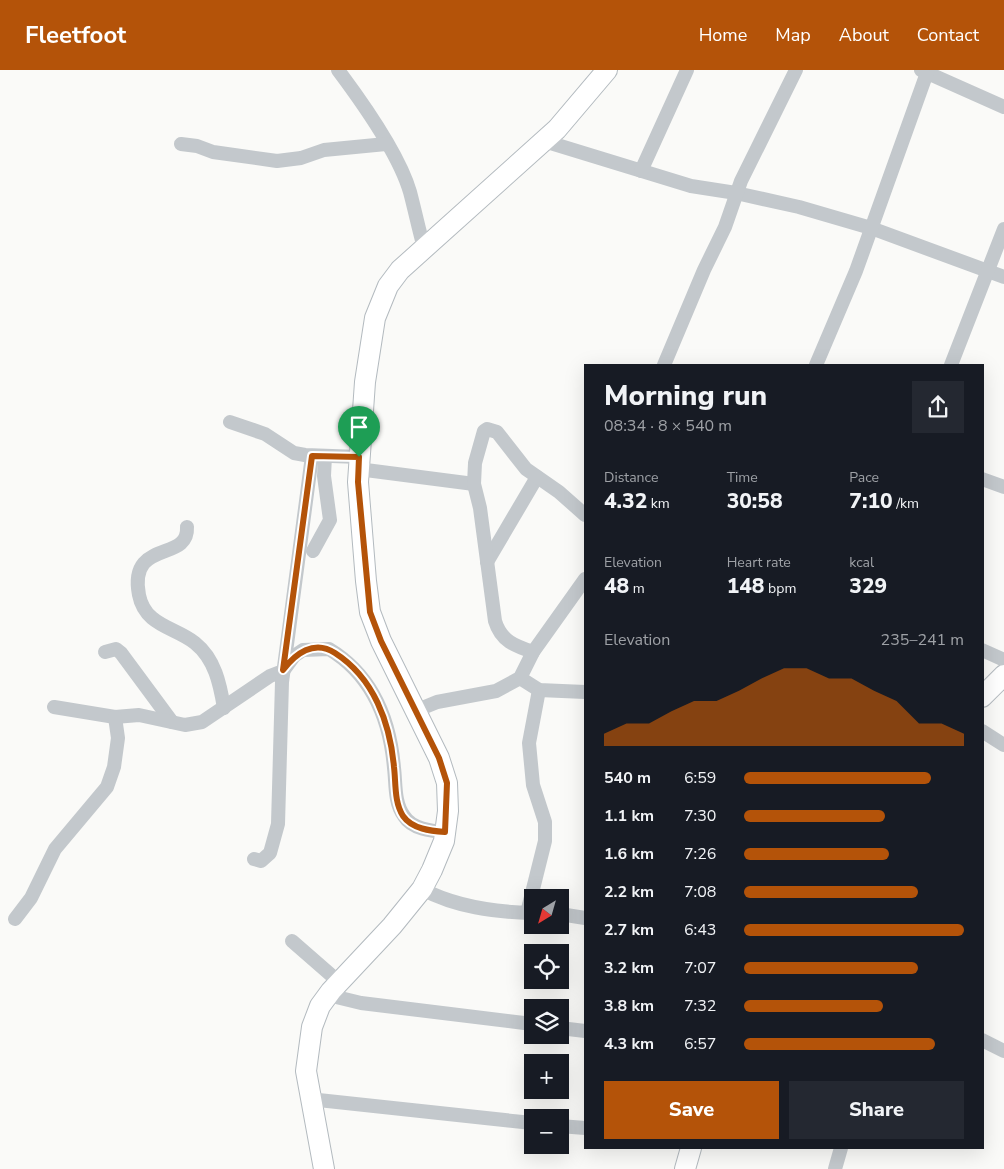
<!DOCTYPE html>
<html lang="en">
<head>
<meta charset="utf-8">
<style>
  :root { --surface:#171b24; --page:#242831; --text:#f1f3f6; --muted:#9ea1a6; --accent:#b45309 }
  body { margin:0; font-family:"Nunito Sans",sans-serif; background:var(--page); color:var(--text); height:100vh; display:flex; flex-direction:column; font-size:19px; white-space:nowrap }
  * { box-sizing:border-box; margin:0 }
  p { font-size:16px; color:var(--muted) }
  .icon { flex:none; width:28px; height:28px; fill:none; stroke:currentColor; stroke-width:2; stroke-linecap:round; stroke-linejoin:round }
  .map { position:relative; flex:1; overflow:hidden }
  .drawer { position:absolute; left:584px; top:294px; width:400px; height:785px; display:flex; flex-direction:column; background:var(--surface); border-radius:0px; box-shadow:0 5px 20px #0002 }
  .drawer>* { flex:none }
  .needle { width:32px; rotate:217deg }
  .buttons { position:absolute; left:524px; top:819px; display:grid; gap:10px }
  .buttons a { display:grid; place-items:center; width:45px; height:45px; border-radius:0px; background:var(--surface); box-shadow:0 5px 20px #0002; font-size:25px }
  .pin { position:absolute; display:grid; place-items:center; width:42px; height:42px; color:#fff; margin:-51px -21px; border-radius:50% 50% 50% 0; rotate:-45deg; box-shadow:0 0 5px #0007 }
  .pin .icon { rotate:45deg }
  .round { display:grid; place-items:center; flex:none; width:52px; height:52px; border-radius:0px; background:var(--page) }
  .summary { display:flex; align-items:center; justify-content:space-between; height:85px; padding:0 20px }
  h1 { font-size:28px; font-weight:800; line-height:38px }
  .figures { display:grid; grid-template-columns:repeat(3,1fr); gap:8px; height:85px; padding:5px 20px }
  .figures div { display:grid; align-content:center }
  .figures b { font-size:21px; font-weight:800 }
  .figures small { font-size:14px; font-weight:400 }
  .figures p { font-size:14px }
  .chart { height:140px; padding:10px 20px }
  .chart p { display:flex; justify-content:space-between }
  .chart svg { width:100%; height:90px; margin-top:5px; fill:var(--accent); opacity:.7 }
  .button { display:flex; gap:10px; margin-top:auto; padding:10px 20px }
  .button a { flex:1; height:58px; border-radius:0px; background:var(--accent); color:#fff; font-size:20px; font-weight:800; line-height:58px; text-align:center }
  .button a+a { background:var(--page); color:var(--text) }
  ul { padding:0 20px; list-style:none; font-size:16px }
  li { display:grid; grid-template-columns:80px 60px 1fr; align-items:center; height:38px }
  li i { height:12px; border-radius:6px; background:var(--accent) }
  header { display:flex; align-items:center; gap:30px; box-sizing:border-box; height:70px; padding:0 25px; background:var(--accent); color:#fff }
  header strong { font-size:24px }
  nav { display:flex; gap:28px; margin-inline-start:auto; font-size:18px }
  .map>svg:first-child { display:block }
</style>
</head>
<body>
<header>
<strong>Fleetfoot</strong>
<nav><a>Home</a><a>Map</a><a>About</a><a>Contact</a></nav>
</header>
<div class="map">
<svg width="1004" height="1099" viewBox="0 0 1004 1099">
  <rect width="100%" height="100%" fill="#fafaf8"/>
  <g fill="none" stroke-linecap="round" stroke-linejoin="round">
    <g stroke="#b3babf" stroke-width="22">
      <g id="secondary">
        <polyline points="982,627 1004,605"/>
        <polyline points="324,1099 306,1001 312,957 320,936 331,921 392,856 422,819 432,800 444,771 448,741 447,713 439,688 381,571 370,542 366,511 358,412 365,312 375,248 388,216 400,200 557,59 607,0"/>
        <polyline points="685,1099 691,1078"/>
      </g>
    </g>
    <g stroke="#c3c8cc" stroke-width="14">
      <path d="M338 0C362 32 399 84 410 122 415 141 419 160 424 178"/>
      <polyline points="921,0 1004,37"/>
      <polyline points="544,71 691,116 736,123 799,137 871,158 1004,207"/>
      <polyline points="181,74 197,76 213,82 277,91 301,88 324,80 386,74"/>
      <polyline points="641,101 687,0"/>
      <polyline points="664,295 704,200 725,157 741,111 796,0"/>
      <polyline points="816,295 856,201 928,0"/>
      <polyline points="951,295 1004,159"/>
      <polyline points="230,352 265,364 294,383 305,385 359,387"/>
      <polyline points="358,399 474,414"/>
      <polyline points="982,409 1004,417"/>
      <path d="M187 457C189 493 128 468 139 525 145 556 175 557 195 573 215 589 220 614 224 638"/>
      <polyline points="313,481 330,450 324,406 325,386"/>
      <polyline points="487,492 537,407"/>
      <polyline points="982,580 1004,590"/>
      <polyline points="105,582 116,579 121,583 172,652"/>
      <path d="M533 582C515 576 501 571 495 551L480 438 474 414 475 393 484 361 487 359 497 362 526 399 559 422 585 445"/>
      <polyline points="520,608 539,620 585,622"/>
      <path d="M54 637 115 647 139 645 185 655 202 652 270 606 283 601 294 586 303 580 329 579C372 605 390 650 394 698 396 713 394 733 404 746 412 759 431 761 445 762"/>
      <polyline points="415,641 437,632 496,621 520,608 533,582 585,509"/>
      <polyline points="982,661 1004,675"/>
      <polyline points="254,789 261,791 270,783 278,754 282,612 312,386"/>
      <path d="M422 819C456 837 494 842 532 843"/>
      <polyline points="527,843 545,771 545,752 533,715 529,673 539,620"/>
      <polyline points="560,844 585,848"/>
      <polyline points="15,849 31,828 55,779 107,717 114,697 118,668 115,647"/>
      <polyline points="292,871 339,912"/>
      <polyline points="328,925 361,933 532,954"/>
      <polyline points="560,958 585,961"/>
      <polyline points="982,970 1004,981"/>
      <polyline points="309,1029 532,1053"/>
      <polyline points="560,1056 585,1058"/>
      <polyline points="835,1099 841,1078"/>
    </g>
    <use href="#secondary" stroke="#fff" stroke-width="20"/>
  </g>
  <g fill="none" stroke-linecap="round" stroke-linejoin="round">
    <g stroke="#fff" stroke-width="10">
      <path id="route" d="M312 386 359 387 358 412 370 542 381 571 439 688 447 713 445 762C431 761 412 759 403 746 394 732 396 713 394 697 390 653 374 608 335 583 314 569 295 584 283 600Z"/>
    </g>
    <use href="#route" stroke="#b45309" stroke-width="6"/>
  </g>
</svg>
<div class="buttons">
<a><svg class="needle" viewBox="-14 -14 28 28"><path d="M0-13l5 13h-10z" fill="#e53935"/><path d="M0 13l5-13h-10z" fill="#9ea1a6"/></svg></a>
<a><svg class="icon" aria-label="locate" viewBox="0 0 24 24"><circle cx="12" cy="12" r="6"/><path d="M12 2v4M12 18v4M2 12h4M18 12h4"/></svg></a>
<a><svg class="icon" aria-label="layers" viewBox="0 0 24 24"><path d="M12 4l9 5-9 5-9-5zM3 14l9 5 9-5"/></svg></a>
<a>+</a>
<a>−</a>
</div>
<div class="pin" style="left:359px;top:387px;background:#1e9e55"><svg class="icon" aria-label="arrive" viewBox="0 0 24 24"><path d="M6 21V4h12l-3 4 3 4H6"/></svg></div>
<section class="drawer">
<div class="summary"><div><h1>Morning run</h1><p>08:34 · 8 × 540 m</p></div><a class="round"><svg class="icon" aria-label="share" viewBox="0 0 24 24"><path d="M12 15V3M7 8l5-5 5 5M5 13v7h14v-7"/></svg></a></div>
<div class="figures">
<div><p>Distance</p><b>4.32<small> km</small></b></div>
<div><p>Time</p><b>30:58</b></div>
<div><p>Pace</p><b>7:10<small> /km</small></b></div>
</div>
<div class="figures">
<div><p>Elevation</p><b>48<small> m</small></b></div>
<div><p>Heart rate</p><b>148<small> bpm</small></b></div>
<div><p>kcal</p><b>329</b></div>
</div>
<div class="chart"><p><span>Elevation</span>235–241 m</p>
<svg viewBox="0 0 160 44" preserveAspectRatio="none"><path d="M0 44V38L10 33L20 33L30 27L40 22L50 22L60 17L70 11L80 6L90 6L100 11L110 11L120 17L130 22L140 33L150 33L160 38V44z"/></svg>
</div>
<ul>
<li><b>540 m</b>6:59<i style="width:85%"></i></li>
<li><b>1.1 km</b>7:30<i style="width:64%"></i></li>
<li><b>1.6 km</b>7:26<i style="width:66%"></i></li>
<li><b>2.2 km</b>7:08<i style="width:79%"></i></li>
<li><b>2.7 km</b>6:43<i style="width:100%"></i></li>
<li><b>3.2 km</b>7:07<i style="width:79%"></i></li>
<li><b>3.8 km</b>7:32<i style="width:63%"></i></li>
<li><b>4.3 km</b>6:57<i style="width:87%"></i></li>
</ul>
<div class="button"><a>Save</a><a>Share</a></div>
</section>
</div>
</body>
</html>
